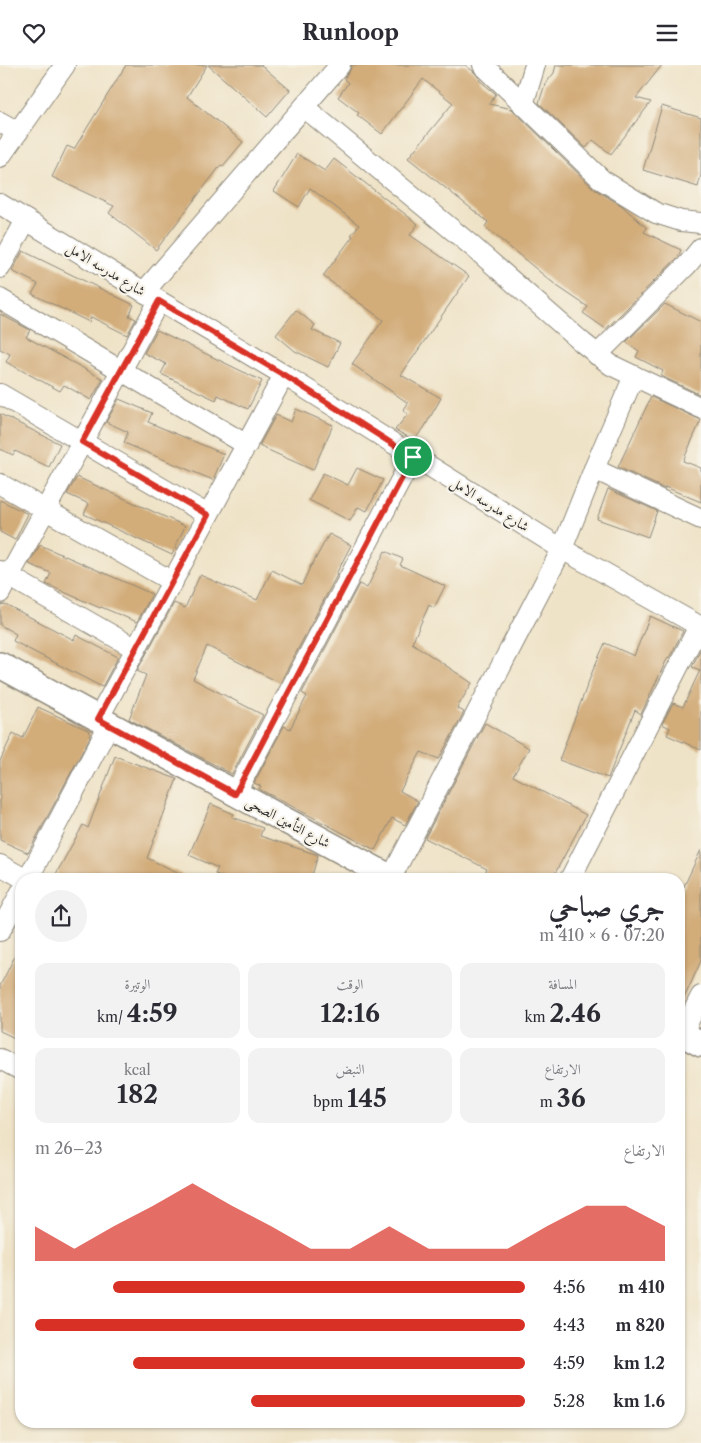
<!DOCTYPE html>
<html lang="ar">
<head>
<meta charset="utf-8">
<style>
  :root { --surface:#fff; --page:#f2f2f3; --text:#2b2b33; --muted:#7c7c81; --accent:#d93025 }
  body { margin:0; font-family:"Libre Caslon Text",Amiri,serif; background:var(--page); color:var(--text); direction:rtl; height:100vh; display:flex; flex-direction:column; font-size:19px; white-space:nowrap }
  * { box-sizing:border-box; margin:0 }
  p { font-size:16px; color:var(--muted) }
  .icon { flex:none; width:28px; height:28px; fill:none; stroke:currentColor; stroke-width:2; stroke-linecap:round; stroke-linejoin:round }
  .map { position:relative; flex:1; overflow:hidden; direction:ltr }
  .details { position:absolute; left:15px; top:808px; width:670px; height:555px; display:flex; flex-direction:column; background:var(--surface); border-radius:20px; box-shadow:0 1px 4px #0004; direction:rtl }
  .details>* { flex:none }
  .pin { position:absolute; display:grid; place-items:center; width:42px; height:42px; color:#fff; margin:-21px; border:2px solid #fff; border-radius:50%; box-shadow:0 1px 5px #0007 }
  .round { display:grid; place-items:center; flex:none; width:52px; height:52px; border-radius:26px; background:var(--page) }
  .head { display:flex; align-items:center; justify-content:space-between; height:85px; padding:0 20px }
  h1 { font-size:28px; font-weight:700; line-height:38px }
  .figures { display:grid; grid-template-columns:repeat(3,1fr); gap:8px; height:85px; padding:5px 20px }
  .figures div { display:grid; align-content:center; border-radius:12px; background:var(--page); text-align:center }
  .figures b { font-size:25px; font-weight:700 }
  .figures small { font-size:14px; font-weight:400 }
  .figures p { font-size:14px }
  .chart { height:140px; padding:10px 20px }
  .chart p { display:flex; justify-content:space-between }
  .chart svg { width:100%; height:90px; margin-top:5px; fill:var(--accent); opacity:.7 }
  ul { padding:0 20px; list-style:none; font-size:16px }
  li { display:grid; grid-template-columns:80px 60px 1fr; align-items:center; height:38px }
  li i { height:12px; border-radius:6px; background:var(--accent) }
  header { display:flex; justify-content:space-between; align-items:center; height:65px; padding:0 20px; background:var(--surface); font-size:22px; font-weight:700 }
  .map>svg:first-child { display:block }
</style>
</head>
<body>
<header><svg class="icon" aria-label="menu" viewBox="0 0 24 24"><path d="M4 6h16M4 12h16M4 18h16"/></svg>Runloop<svg class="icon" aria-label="heart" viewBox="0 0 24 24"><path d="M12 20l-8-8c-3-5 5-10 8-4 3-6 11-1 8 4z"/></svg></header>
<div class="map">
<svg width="701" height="1378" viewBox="0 0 701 1378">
  <rect width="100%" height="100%" fill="#f7f3e8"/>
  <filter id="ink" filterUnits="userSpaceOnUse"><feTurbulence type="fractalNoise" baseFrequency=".02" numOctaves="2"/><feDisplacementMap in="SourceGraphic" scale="10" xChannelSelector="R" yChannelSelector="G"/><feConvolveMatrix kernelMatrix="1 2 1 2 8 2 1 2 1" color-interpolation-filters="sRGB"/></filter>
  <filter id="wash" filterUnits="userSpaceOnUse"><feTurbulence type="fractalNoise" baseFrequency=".0096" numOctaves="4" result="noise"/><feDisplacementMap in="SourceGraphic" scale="20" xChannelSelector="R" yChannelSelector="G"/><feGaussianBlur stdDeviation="1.12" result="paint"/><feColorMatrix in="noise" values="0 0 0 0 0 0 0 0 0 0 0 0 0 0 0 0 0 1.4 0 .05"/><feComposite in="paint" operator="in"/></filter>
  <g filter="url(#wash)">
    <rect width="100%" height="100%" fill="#efe3c7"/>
    <g id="blocks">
      <g fill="#d2ac79">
        <polygon points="126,0 207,0 187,32 243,77 223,101 221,100 156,185 109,148 114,141 52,112 67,81 74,84"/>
        <polygon points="208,0 261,0 290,25 267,52"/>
        <polygon points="352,0 465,0 473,6 480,14 479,15 496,29 489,39 512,44 594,124 621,140 647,163 644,167 681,185 678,192 606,264 583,248 588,242 557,221 485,162 488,157 408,93 453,38 423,14 382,69 357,50 359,48 338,32 348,18 344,14 349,7"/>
        <polygon points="556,0 662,0 636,33 651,37 611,89 593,75 586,83 539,38 545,19 554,8"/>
        <polygon points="662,41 701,53 701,110 698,122 643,105"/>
        <polygon points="297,89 325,106 334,94 418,159 410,170 469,211 401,310 441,333 424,363 414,375 395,365 408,349 403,346 408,338 352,299 383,255 323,211 353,171 351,170 359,160 310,123 299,142 274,126"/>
        <polygon points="23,186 134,240 129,251 136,254 127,270 91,252 89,257 32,229 38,219 12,206"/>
        <polygon points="665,239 701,257 701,330 661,311 663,306 636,292 639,286 626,277"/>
        <polygon points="296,245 315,260 312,265 340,278 328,302 295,286 276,270"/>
        <polygon points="0,249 30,265 26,272 103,314 91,335 64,320 60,326 6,297 10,289 0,284"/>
        <polygon points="157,265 262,316 248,344 218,330 216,335 161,309 166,299 144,288"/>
        <polygon points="651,332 701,355 683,396 701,403 701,437 665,422 665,424 618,402"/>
        <polygon points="119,334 152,348 148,357 224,389 213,415 124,378 128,367 106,357"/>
        <polygon points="296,344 333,360 313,405 259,381 276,350 291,357"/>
        <polygon points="0,349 60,379 49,402 15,386 13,390 0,384"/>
        <polygon points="357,403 383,415 367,446 358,442 350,456 309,435 323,408 348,420"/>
        <polygon points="77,412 185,461 172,490 84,449 89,439 67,429"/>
        <polygon points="608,424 657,446 648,472 597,454"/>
        <polygon points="0,435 28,449 15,475 0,467"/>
        <polygon points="329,469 351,480 336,509 337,510 280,618 207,581 193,614 263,650 232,709 129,654 146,610 137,606 174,538 185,543 200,510 257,535 272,505 302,520 311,500 312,500"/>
        <polygon points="40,480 152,529 137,557 101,542 100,543 46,519 51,508 29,499"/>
        <polygon points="385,486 403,494 400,500 445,521 434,543 429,540 412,578 472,618 457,643 464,647 439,694 421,687 400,726 418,736 405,760 392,753 375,785 259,724 261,721 254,718 284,661 290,664 307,631 302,628 359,519 367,523"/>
        <polygon points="5,539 74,575 76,570 118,592 102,622 13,576 16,569 0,560 0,540"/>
        <polygon points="650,551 683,566 669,593 668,592 641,649 635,645 608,713 559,695 593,605 605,578 634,591"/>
        <polygon points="701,583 701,685 667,670 670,663 662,659 673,638 683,642 700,605 692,602"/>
        <polygon points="38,642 90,666 90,672 28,788 0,775 0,696 13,668 23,673"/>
        <polygon points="485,658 529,683 513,711 586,750 552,814 482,814 487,804 425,773"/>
        <polygon points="115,691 177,714 147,793 192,814 65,814 56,809 83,760 88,763"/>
        <polygon points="211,739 234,749 232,752 263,763 260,771 318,790 311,814 229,814 215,809 218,803 189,790"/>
        <polygon points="701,785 701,896 679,944 679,832"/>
        <polygon points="21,879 21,976 0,966 0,921"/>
      </g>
    </g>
  </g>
  <g filter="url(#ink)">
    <use href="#blocks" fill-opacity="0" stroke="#8d8779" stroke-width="1"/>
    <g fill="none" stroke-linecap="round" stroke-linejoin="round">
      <g stroke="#8d8779" stroke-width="22">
        <g id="minor">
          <polyline points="483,0 602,115 656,148 681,156 701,158"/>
          <polyline points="523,40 535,0"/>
          <polyline points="304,42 472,181 583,278 611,300 701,343"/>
          <polyline points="0,57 18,67"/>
          <polyline points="0,92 65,0"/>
          <polyline points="0,139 144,227 284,310 562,484 701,562"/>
          <polyline points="0,203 26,155"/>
          <polyline points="144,227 340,0"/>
          <polyline points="0,234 247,380"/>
          <polyline points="597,290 687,200 701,183"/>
          <polyline points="0,329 208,450"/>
          <polyline points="594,404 701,454"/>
          <polyline points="0,419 173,517"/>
          <polyline points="0,506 136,584"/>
          <polyline points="0,528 159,236"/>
          <polyline points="98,654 284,310"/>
          <polyline points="235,729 413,392"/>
          <polyline points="0,800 25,814"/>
          <polyline points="391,813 562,484 594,404 634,311"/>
          <polyline points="28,814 109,660"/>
          <polyline points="570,814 699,561"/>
          <polyline points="0,866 21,827"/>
          <polyline points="682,969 701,931"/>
          <polyline points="0,994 21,1005"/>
        </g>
      </g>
      <g stroke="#8d8779" stroke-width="28">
        <g id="tertiary">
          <polyline points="0,600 393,814"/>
          <polyline points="679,967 701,979"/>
        </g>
      </g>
      <use href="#minor" stroke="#fff" stroke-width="20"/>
      <use href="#tertiary" stroke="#fff" stroke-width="25"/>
    </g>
  </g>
  <g fill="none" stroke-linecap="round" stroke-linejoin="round" filter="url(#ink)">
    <g stroke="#fff" stroke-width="10">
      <polygon id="route" points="159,236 284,310 413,392 235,729 98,654 208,450 82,377"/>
    </g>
    <use href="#route" stroke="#d93025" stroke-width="6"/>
  </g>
  <g text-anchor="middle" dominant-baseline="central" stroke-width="4.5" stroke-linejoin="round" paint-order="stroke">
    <g font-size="14" fill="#2b2b2b" stroke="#f7f3e8">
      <text transform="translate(106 204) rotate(31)">شارع مدرسه الامل</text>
      <text transform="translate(490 439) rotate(32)">شارع مدرسه الامل</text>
      <text transform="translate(288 757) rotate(28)">شارع التأمين الصحى</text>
    </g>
  </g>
</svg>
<div class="pin" style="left:413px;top:392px;background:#1e9e55"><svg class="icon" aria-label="arrive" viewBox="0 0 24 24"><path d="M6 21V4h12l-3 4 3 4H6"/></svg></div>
<section class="details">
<div class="head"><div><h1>جري صباحي</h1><p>07:20 · 6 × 410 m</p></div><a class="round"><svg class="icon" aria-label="share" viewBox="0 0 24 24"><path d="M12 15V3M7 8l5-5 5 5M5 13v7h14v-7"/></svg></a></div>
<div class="figures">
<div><p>المسافة</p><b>2.46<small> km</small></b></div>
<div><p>الوقت</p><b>12:16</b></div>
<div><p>الوتيرة</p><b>4:59<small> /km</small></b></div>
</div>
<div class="figures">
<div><p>الارتفاع</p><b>36<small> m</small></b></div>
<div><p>النبض</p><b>145<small> bpm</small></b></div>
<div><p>kcal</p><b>182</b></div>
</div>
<div class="chart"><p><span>الارتفاع</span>23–26 m</p>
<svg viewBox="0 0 160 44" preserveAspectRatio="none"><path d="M0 44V27L10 38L20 27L30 17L40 6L50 17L60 27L70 38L80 38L90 27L100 38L110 38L120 38L130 27L140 17L150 17L160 27V44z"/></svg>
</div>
<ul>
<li><b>410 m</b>4:56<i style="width:84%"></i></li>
<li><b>820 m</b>4:43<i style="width:100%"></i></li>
<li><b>1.2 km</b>4:59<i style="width:80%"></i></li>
<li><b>1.6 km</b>5:28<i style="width:56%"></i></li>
</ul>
</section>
</div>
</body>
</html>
